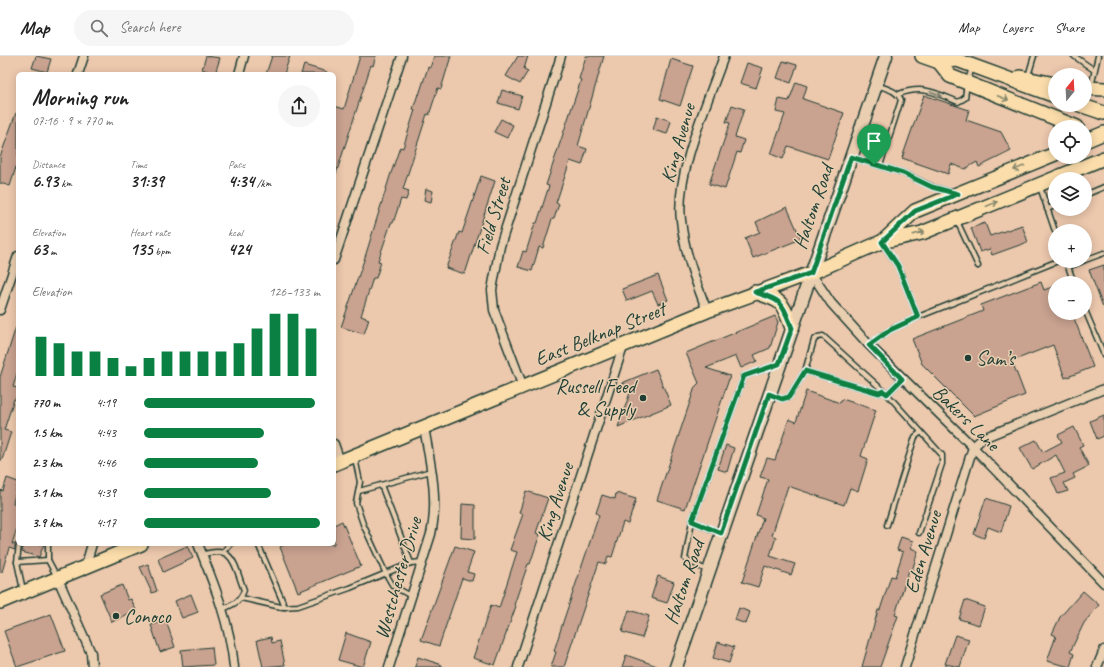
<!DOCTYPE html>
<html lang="en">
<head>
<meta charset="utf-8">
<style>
  :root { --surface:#fff; --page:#f6f6f6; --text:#222; --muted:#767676; --line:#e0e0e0; --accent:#0b8043 }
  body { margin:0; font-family:Caveat,sans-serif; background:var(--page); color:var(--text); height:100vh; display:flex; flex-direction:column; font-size:15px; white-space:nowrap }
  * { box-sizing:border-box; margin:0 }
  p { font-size:13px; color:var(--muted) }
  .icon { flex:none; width:22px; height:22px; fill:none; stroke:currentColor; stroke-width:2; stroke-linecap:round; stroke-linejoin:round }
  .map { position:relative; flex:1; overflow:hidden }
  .drawer { position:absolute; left:16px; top:16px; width:320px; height:474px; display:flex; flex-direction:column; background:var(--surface); border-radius:6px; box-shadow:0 2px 10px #0003 }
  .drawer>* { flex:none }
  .needle { width:26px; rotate:18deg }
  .buttons { position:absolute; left:1048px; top:12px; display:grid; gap:8px }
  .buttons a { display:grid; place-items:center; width:44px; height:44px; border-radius:50%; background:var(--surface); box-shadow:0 2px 10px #0003; font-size:20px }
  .pin { position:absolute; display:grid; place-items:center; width:34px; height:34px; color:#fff; margin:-41px -17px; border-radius:50% 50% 50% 0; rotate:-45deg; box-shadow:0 0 4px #0007 }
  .pin .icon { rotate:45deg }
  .round { display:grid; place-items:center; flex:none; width:42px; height:42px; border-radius:21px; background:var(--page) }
  .headline { display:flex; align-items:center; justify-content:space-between; height:68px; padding:0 16px }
  h1 { font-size:22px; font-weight:600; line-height:30px }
  .stats { display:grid; grid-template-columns:repeat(3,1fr); gap:6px; height:68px; padding:4px 16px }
  .stats div { display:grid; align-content:center }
  .stats b { font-size:17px; font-weight:600 }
  .stats small { font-size:11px; font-weight:400 }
  .stats p { font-size:11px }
  .chart { height:112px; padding:8px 16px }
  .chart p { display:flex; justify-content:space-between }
  .chart svg { width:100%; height:72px; margin-top:4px; stroke:var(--accent); stroke-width:6 }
  ul { padding:0 16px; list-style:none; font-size:13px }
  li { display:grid; grid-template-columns:64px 48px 1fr; align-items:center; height:30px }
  li i { height:10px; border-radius:5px; background:var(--accent) }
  header { display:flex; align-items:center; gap:24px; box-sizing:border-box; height:56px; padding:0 20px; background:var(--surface); border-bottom:1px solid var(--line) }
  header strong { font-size:19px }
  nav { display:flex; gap:22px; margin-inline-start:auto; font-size:14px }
  .search { width:280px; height:36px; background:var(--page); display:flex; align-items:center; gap:10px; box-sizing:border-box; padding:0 14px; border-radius:22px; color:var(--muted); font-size:15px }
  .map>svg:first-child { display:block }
</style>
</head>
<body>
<header>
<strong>Map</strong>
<div class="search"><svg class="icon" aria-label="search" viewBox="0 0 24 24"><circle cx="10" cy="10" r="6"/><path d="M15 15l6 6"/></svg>Search here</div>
<nav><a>Map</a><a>Layers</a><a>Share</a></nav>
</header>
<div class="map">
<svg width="1104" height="611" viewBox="0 0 1104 611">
  <rect width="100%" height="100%" fill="#ecc8ad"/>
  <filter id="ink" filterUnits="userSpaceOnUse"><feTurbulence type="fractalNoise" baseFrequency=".025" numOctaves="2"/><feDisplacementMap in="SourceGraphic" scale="8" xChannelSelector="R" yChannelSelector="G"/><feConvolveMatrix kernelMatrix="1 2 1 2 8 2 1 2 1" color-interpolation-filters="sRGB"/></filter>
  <g filter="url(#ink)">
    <g fill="#c9a290" stroke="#1f3d34">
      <polygon points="36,0 51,3 47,16 32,12"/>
      <polygon points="206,0 220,2 215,18 202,13"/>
      <polygon points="272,0 290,0 284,18 266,18"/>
      <polygon points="360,0 376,0 373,10 371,9 336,118 334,118 334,50 344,53"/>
      <polygon points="434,0 451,0 441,33 438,32 429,59 427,58 403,133 409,135 406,144 401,143 393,167 391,167 378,205 381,206 376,222 373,222 361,260 369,263 364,278 341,271 365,201 390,120 400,91 403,92 415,54 413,53 418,38 419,39 428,11 430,12"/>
      <polygon points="518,0 528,0 524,13 528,15 520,28 506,20"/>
      <polygon points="586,0 604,0 578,90 587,93 582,109 570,105 556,147 559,148 554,163 552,163 543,192 539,191 532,215 518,211 523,195 526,196 535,167 537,167 549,130 546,129 581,24 579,23"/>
      <polygon points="671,3 693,10 680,50 660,43"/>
      <polygon points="783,5 797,9 791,27 777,22"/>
      <polygon points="747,7 763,12 756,32 740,27"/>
      <polygon points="304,9 327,16 327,18 301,18"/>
      <polygon points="796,26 807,30 803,43 844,57 828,103 788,90 783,103 771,98 785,58 776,56 779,43 789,45"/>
      <polygon points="502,34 522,40 518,53 498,47"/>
      <polygon points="924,39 969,54 966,64 1001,76 1011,95 979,111 977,106 965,113 951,108 948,118 902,102"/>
      <polygon points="732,49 744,53 735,81 744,84 740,97 737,96 725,133 709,128 730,67 726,66"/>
      <polygon points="16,57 18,57 18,105 10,130 0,127 0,101"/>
      <polygon points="657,60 671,65 667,78 653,74"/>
      <polygon points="501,63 513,69 507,82 494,76"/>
      <polygon points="481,120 495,125 465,218 446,212 459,176 462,177"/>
      <polygon points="426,133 433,135 431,146 424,144"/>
      <polygon points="787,151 801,183 753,202 745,182 760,176 756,166"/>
      <polygon points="985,167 990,180 1022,169 1028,186 992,199 990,193 980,196 971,172"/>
      <polygon points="1104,209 1104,251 1103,251 1089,214"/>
      <polygon points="658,219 668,244 658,248 652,235 627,245 622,233"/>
      <polygon points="1041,226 1044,234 1055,230 1055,257 1072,257 1093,311 1065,322 1053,289 1012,305 1025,339 974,360 922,308 912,283 983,255 981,249"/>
      <polygon points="775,260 778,266 770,292 754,299 757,305 741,312 736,300 706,312 730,320 685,453 657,444 695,331 699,327 686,297"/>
      <polygon points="16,271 18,271 18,314 13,331 18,332 18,344 14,343 4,374 11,376 2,404 0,404 0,321"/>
      <polygon points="656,313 671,349 618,371 632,331 622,327"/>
      <polygon points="806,335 840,347 842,343 876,354 861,400 868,403 858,435 850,432 844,449 788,430 772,479 776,481 770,500 795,508 791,519 765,510 758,531 742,526 763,462 756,459 768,423 760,421 767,402 775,404 789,363 796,366"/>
      <polygon points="1104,359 1104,380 1097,383 1090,365"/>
      <polygon points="1074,371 1083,389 1079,391 1089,410 1073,418 1075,422 1064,427 1068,435 1058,438 1051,422 1065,417 1056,399 1032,413 1020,392 1036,384 1043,396 1062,386 1058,379"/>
      <polygon points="726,389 734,392 727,416 718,413"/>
      <polygon points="7,422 18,426 13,447 18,448 18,469 12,488 15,488 15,494 9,492 2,516 0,516 0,434 3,435"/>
      <polygon points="526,435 548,442 536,477 540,478 530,508 528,508 514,549 516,550 495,609 473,602 491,549 499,552 517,496 510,494 523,458 519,457"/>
      <polygon points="616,437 636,443 628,468 623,466 612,501 608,500 606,508 599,506 564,611 551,611 556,596 554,595 564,563 599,459 596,457 602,439 615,443"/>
      <polygon points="986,442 1009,450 1001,476 988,471 984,482 974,478"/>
      <polygon points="462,448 475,449 475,483 461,482"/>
      <polygon points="342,465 361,510 298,536 280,491 286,488 334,488 334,469"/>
      <polygon points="901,481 913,485 911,492 918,495 912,515 909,514 895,559 898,560 880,611 862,611 878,554 880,554 891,520 895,521 903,496 897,494"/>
      <polygon points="22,488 44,488 39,501 22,496"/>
      <polygon points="187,490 193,502 163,516 158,503"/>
      <polygon points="455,490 474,496 467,516 474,518 472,525 462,522 439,590 421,584"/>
      <polygon points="148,508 157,535 152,537 140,511"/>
      <polygon points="658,520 674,526 667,547 651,542"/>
      <polygon points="122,529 128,544 131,543 136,554 112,566 100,538"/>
      <polygon points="1083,535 1099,549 1084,567 1070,596 1074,598 1070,611 1047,605 1056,580 1052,578 1060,561"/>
      <polygon points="191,538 198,556 182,562 175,545"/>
      <polygon points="965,544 985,551 979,569 959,563"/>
      <polygon points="739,552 750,556 746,568 735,564"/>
      <polygon points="629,554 649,560 642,582 622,576"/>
      <polygon points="51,558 65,595 17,611 4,575"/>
      <polygon points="166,565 175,591 160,596 151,569"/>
      <polygon points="346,577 371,586 363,611 338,604"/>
      <polygon points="955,579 969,583 960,611 945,608"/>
      <polygon points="271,581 272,587 280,585 285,609 263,611 257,584"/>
      <polygon points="718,586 734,591 729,607 713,602"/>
      <polygon points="212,591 214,609 183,611 181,594"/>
      <polygon points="626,599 657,610 656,611 622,611"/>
      <polygon points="418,601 442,609 442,611 415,611"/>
    </g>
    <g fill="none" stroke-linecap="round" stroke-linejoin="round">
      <g stroke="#1f3d34" stroke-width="7">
        <g id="lane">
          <polyline points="1074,0 1094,14"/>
          <polyline points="1028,20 1034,0"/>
          <path d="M877 29C887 33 897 34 901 44L880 110"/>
          <polyline points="1091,31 1098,0"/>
          <path d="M899 38C923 29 936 37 958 46L965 42 967 27 972 12"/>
          <polyline points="854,102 903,117 933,131 951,136"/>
          <polyline points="1040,131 1055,175"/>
          <polyline points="1085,139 1104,131"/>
          <polyline points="1047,153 1055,150"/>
          <polyline points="957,165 978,210"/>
          <polyline points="883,188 898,210 918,261 1058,205"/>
          <polyline points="1085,204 1104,197"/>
          <polyline points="1066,205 1074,227"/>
          <polyline points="1068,211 1083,205"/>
          <polyline points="1085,254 1104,299"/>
          <polyline points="869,289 890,274 918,261"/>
          <polyline points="805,315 814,284 818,281 823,280 887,338 942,399 942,408 919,477"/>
          <polyline points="887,338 902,323"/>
          <polyline points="771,339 782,343 789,341 805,315 879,337 883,335"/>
          <polyline points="355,402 360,426 356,447 363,468 386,518 393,530 411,540"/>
          <polyline points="381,429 411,507"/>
          <polyline points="359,435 431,415"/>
          <polyline points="692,465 685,503 708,515"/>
          <polyline points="887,469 915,381 921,376"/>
          <polyline points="720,477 692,465 744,320 777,309"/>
          <polyline points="48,488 48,504 57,521"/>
          <polyline points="258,488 285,551"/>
          <polyline points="224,495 230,488"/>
          <path d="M202 499C235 488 234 509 244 534 240 546 234 548 223 553"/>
          <polyline points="17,506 19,488"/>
          <polyline points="23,534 17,506 48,504"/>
          <polyline points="241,542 281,551 298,550 350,532 411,507 422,506"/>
        </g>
      </g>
      <g stroke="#1f3d34" stroke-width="11">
        <g id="street">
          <polyline points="78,18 84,0"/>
          <polyline points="239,18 244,0"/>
          <polyline points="334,204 402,0"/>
          <polyline points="811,217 831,247 869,289 973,391 1104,527"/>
          <polyline points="0,254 18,200"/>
          <path d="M707 255C696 226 684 196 681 164 675 117 708 46 724 0"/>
          <polyline points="523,331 494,254 492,234 500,190 561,0"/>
          <polyline points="334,388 340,405"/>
          <path d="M198 488C214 528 230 567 234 611"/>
          <polyline points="85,512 92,488"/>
          <polyline points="58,523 91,597 92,611"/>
          <path d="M389 611 431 478C439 442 430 407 424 371"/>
          <polyline points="518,611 623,291"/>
          <polyline points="905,611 973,391 983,382 1104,333"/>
          <polyline points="1097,611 1104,594"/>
        </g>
      </g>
      <g stroke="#1f3d34" stroke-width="15">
        <polyline id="secondary" points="676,611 886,0"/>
      </g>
      <g stroke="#1f3d34" stroke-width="16">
        <g id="primary">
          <polyline points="922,0 939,6 957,4 1055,40"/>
          <polyline points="939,6 950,20 1077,71"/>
          <polyline points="1020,21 1055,28"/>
          <polyline points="1085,32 1104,33"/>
          <polyline points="1080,49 1104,57"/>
          <polyline points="1085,85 1104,77"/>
          <polyline points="882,186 915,155 1055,98"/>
          <path d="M755 236C784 246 781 244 792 272"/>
          <polyline points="334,408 707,255 811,217 881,186 922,177 1104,102"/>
          <polyline points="0,546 141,488"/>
        </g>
      </g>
      <use href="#lane" stroke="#e9ceb0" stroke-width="4"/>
      <use href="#street" stroke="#e9ceb0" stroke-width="8"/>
      <use href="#secondary" stroke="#e9ceb0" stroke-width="12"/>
      <use href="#primary" stroke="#fbddab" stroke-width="13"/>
    </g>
    <defs><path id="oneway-shaft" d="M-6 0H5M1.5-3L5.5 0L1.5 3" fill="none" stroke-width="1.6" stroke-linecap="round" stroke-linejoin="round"/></defs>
    <use stroke="#7a7e6c" href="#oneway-shaft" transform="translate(936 38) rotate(22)"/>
    <g stroke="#82856a">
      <use href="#oneway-shaft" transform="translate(1003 42) rotate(22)"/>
      <use href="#oneway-shaft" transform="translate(1019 112) rotate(158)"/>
      <use href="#oneway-shaft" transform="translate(992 148) rotate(-22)"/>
      <use href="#oneway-shaft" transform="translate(919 177) rotate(-16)"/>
    </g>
  </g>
  <g fill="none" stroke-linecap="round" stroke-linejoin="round" filter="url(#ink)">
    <g stroke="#fff" stroke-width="8">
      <path id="route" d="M851 101 903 117 932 131 958 138 915 155 882 186 898 210 918 261 890 274 869 289 902 323 887 338 883 335 879 337 805 315 789 341 782 343 769 338 721 477 692 465 744 320 779 308 792 272C781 245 783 245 755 236L811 217Z"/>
    </g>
    <use href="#route" stroke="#0b8043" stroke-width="5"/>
  </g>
  <g fill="#1f3d34" stroke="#e9ceb0" stroke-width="1.5">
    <circle cx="968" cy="302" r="4"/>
    <circle cx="643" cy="342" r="4"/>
    <circle cx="116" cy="560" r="4"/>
  </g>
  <g text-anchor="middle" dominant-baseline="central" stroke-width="3" stroke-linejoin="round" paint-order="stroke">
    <g font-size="20" fill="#1f3d34" stroke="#e9ceb0">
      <text transform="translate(678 87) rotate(-74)">King Avenue</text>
      <text transform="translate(813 151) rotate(-71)">Haltom Road</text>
      <text transform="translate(493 160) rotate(-73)">Field Street</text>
      <text transform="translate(600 278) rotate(-22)">East Belknap Street</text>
      <text transform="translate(966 362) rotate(44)">Bakers Lane</text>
      <text transform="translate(555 446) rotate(-72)">King Avenue</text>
      <text transform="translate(923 496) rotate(-73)">Eden Avenue</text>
      <text transform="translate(398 522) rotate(-74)">Westchester Drive</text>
      <text transform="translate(684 526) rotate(-71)">Haltom Road</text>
    </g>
    <g font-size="20" fill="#1f3d34" stroke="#e9ceb0" text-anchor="start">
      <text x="976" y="302">Sam’s</text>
      <text x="635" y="330" text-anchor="end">Russell Feed<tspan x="635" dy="23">&amp; Supply</tspan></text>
      <text x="124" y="560">Conoco</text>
    </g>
  </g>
</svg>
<div class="buttons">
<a><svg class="needle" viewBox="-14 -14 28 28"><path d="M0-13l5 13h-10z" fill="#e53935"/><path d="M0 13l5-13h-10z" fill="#767676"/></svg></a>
<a><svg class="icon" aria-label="locate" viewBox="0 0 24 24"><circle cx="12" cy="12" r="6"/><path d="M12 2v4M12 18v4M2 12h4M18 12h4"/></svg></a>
<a><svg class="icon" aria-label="layers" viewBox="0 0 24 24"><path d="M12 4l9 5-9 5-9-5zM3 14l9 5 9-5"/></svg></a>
<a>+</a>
<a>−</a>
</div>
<div class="pin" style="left:874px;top:109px;background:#1e9e55"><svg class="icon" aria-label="arrive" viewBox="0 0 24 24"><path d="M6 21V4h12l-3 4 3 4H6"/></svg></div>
<section class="drawer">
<div class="headline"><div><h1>Morning run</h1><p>07:16 · 9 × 770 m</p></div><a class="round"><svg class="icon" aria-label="share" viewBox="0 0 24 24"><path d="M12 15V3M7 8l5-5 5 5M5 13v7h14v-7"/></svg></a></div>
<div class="stats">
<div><p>Distance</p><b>6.93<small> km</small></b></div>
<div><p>Time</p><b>31:39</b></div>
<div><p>Pace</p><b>4:34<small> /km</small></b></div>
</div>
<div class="stats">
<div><p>Elevation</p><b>63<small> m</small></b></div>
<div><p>Heart rate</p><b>135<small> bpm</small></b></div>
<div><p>kcal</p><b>424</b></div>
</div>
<div class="chart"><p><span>Elevation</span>126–133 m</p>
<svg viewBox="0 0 160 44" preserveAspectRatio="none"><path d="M5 44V20M15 44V24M25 44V29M35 44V29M45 44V33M55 44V38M65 44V33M75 44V29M85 44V29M95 44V29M105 44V29M115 44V24M125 44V15M135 44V6M145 44V6M155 44V15"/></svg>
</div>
<ul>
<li><b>770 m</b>4:19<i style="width:97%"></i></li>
<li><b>1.5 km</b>4:43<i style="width:68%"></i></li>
<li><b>2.3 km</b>4:46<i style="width:65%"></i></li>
<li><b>3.1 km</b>4:39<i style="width:72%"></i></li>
<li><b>3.9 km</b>4:17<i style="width:100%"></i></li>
</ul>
</section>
</div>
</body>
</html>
